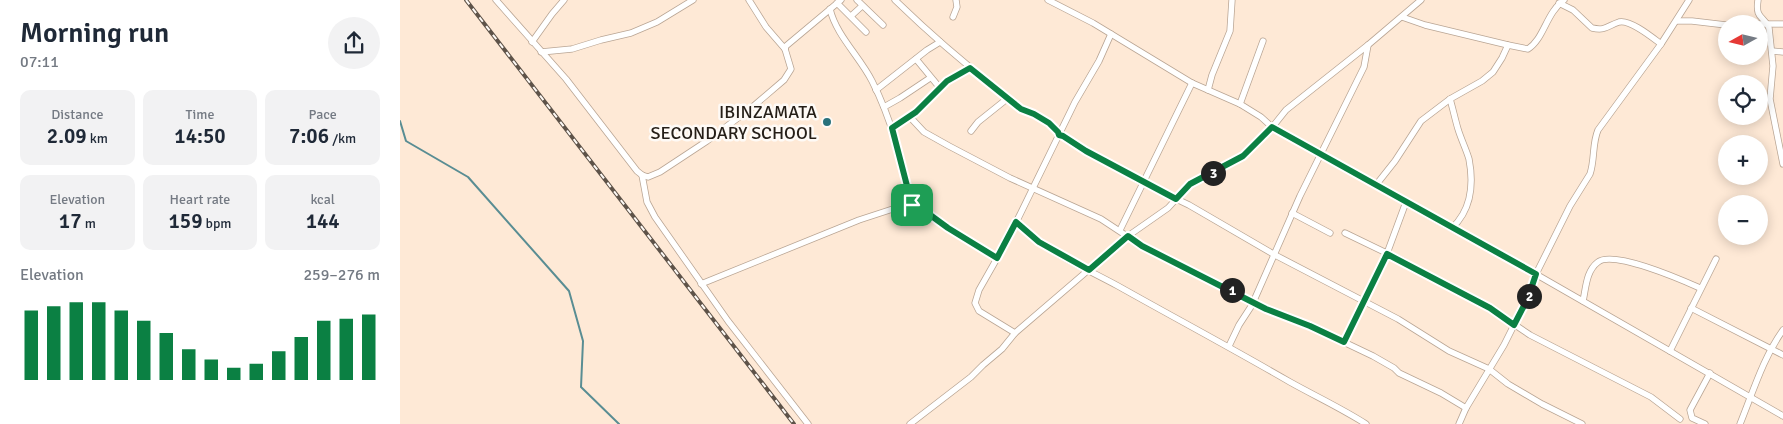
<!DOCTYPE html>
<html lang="en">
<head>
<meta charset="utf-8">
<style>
  :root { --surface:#fff; --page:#f2f2f3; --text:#1f2937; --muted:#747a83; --accent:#0b8043 }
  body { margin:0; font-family:Signika,sans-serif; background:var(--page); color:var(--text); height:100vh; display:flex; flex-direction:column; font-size:19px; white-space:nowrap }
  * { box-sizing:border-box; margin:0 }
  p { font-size:16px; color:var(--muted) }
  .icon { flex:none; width:28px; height:28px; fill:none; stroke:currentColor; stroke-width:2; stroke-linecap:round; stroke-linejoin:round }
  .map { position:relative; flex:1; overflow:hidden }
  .details { display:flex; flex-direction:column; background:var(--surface); width:400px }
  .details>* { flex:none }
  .needle { width:32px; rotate:262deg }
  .controls { position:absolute; left:1318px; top:15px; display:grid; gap:10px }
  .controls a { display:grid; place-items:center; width:50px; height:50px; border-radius:50%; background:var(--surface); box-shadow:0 2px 12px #0003; font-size:25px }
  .pin { position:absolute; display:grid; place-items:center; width:42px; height:42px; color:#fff; margin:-21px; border-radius:10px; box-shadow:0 2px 8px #0006 }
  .km { position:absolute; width:25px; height:25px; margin:-12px; border-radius:50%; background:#222; color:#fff; font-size:14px; line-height:25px; text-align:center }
  .round { display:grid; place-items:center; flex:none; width:52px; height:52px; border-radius:26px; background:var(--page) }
  .summary { display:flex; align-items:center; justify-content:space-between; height:85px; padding:0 20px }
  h1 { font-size:28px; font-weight:600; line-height:38px }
  .figures { display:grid; grid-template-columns:repeat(3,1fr); gap:8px; height:85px; padding:5px 20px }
  .figures div { display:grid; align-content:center; border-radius:10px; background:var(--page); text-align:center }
  .figures b { font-size:21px; font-weight:600 }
  .figures small { font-size:14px; font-weight:400 }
  .figures p { font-size:14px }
  .chart { height:140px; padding:10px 20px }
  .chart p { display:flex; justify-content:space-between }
  .chart svg { width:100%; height:90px; margin-top:5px; stroke:var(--accent); stroke-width:6 }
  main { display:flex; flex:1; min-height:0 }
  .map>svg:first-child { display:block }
</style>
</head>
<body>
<main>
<section class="details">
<div class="summary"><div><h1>Morning run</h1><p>07:11</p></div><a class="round"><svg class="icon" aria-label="share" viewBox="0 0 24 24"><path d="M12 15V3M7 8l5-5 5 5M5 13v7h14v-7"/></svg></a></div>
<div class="figures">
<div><p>Distance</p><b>2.09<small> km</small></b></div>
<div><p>Time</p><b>14:50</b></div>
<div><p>Pace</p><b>7:06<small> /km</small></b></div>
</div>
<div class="figures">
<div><p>Elevation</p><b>17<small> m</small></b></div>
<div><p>Heart rate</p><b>159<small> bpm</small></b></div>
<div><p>kcal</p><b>144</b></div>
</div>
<div class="chart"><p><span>Elevation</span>259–276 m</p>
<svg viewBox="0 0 160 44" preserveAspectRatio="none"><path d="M5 44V10M15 44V8M25 44V6M35 44V6M45 44V10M55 44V15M65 44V21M75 44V29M85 44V34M95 44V38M105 44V36M115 44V30M125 44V23M135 44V15M145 44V14M155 44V12"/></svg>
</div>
</section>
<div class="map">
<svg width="1383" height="424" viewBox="0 0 1383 424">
  <rect width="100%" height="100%" fill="#fee9d6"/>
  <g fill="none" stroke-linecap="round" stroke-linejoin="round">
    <polyline stroke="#598d93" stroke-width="2" points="0,121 6,141 68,177 169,291 183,341 181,387 219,424"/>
    <g stroke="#b9a594" stroke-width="7">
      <g id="street">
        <polyline points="96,0 166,79 237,171 242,175 248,177 260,172 307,141 350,109 384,80 391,69 385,49 386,46 441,0"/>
        <polyline points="349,0 366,27 385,49"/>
        <polyline points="457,0 483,25"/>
        <path d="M495 0C527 31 560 60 596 88 604 94 611 102 619 108 632 116 653 118 659 135L663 136 670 142 743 183 789 205 875 255 998 319 1049 351 1089 369 1108 384 1142 404 1182 424"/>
        <polyline points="648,0 693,23 792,83 840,104 861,117 872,127 1049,227 1099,253 1383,416"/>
        <path d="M1358 0C1355 20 1364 15 1369 28L1373 66 1370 99 1383 164"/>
        <polyline points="437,3 466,32"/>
        <path d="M1159 3 1173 10 1192 28C1206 31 1207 26 1219 22 1230 19 1253 38 1261 44"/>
        <path d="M430 9C436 35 460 57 472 81 492 120 502 162 512 205"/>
        <polyline points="451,16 462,6"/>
        <polyline points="553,17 557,7 556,0"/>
        <path d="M1002 17 1025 25 1108 45 1128 49C1144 39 1146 13 1164 0"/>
        <polyline points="1277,21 1292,21 1326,25"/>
        <polyline points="1347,24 1383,24"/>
        <polyline points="132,42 152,14 164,0"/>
        <polyline points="1372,51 1383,52"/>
        <polyline points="141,52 172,49 201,40 231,33 257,22 293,0"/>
        <polyline points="516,59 540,88"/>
        <polyline points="476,90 527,50 540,42"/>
        <polyline points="808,90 812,75 830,31 832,0"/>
        <path d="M1050 99C1053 109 1055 119 1058 129 1061 139 1066 149 1069 159 1074 185 1071 210 1052 228"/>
        <polyline points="840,104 863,41"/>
        <polyline points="484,107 500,98 530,78"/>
        <polyline points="510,117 524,132 549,146 610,178 701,219 742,246 866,309 910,326 973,356 994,368 999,373 1041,393 1066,408"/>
        <polyline points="492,128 516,112 547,81 570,68"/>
        <polyline points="571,131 578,122 608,98"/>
        <polyline points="242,175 247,202 255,217 328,321 408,424"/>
        <polyline points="976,185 995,161 1021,121 1050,99 1082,81 1093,72 1102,58 1108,45"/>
        <polyline points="892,213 930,233"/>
        <path d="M616 221C644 251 683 267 718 286 775 318 833 349 890 382 915 396 941 408 966 424"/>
        <polyline points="720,230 792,83"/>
        <polyline points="945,233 1003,261 1024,274 1090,308 1130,335 1251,397 1280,419"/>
        <polyline points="301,284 459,220 508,204 522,209 548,228 597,258"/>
        <path d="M1183 301C1186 288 1186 271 1198 262 1213 250 1282 280 1300 288"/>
        <polyline points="1291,308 1383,355"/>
        <polyline points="615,333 579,311 575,303 579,290 608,239 675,102 699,61 711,34"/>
        <polyline points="943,342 982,267 1006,202"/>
        <polyline points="829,346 839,325 852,305 900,196 964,67 968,45"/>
        <polyline points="1270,351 1316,259"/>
        <polyline points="510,424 571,377 583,365 602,349 615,333 728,236 768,208 791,183 843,156 870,130 886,110 968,45 1021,0"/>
        <path d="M1059 424 1066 408 1104 345 1128 297 1136 274 1170 206 1190 174C1195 159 1192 144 1198 130L1261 44 1289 0"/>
        <polyline points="1305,424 1292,418 1290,410 1310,373"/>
        <path d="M1340 424C1353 392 1363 358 1383 330"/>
      </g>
    </g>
    <use href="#street" stroke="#fff" stroke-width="5.5"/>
    <g stroke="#5e5349" stroke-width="4">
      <polyline id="rail" points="66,0 394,424"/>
    </g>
    <use href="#rail" stroke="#fefaf6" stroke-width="2" stroke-dasharray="5.5" stroke-linecap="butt"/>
  </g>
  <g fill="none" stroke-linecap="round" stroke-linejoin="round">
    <g stroke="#fff" stroke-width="10">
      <polygon id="route" points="570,68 621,109 634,114 649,123 658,132 659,135 663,136 686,151 776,199 790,184 843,156 872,127 1136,274 1128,298 1114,325 1090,308 987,254 944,342 910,326 866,309 742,246 728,236 689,270 639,242 616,222 597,258 548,228 522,209 512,205 492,128 516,112 547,81"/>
    </g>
    <use href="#route" stroke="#0b8043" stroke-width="6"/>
  </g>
  <circle fill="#28717b" stroke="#fefaf6" stroke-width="2" cx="427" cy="122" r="5"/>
  <g text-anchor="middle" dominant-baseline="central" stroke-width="5" stroke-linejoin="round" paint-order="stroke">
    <g font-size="18" fill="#251e17" stroke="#fefaf6" text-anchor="end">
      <text x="417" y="112">IBINZAMATA<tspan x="417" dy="21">SECONDARY SCHOOL</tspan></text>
    </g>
  </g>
</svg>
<div class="controls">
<a><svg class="needle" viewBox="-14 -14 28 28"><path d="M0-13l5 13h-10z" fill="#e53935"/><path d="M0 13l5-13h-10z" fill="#747a83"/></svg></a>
<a><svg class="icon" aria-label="locate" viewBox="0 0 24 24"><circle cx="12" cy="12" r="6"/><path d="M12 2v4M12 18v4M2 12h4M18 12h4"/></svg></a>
<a>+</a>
<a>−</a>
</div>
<div class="pin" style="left:512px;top:205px;background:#1e9e55"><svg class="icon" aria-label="arrive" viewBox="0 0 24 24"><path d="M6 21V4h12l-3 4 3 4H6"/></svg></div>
<b class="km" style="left:832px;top:290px">1</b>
<b class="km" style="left:1129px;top:296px">2</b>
<b class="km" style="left:813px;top:173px">3</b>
</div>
</main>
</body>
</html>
